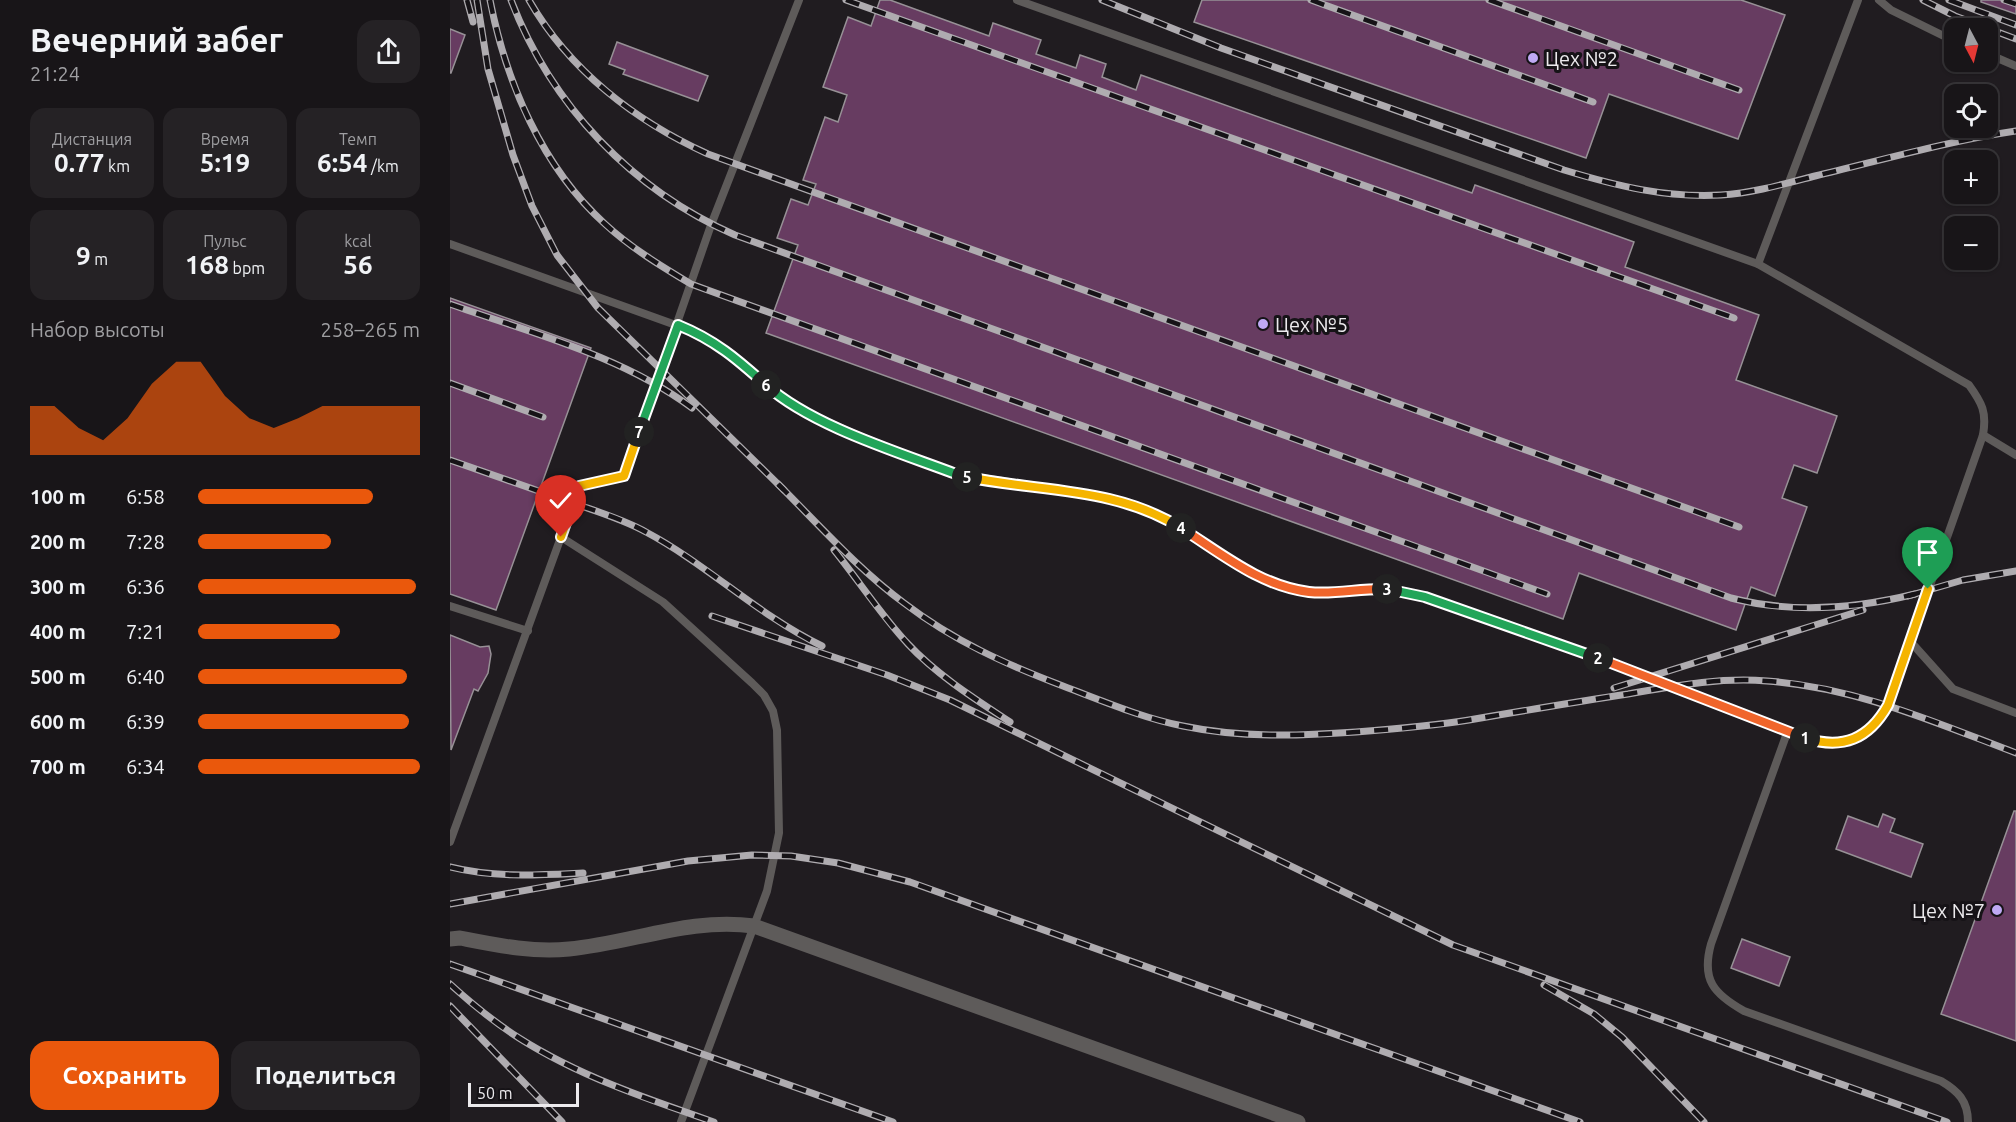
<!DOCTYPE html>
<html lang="ru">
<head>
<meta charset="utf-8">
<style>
  :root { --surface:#181518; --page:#252225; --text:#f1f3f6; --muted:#9f9fa2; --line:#363437; --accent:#ea580c }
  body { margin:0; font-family:Ubuntu,sans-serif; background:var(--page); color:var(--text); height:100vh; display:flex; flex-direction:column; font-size:22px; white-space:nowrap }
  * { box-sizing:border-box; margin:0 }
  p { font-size:20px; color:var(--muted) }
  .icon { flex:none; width:33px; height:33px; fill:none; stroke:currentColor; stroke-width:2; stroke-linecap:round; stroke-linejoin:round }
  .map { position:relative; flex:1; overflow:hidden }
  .sheet { display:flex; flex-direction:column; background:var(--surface); width:450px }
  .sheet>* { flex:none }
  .needle { width:39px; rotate:173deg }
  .fabs { position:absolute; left:1494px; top:18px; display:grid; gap:12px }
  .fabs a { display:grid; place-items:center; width:54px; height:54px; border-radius:12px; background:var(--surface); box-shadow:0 2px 4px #0004,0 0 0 2px var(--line); font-size:30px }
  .scale { position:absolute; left:18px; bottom:15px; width:111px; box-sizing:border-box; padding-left:6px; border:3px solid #eceaed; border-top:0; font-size:16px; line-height:21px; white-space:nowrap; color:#eceaed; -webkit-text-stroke:4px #161317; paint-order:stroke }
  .pin { position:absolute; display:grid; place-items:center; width:51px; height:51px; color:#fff; margin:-62px -26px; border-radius:50% 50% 50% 0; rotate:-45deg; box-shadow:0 0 6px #0007 }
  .pin .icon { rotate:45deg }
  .km { position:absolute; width:30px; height:30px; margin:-15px; border-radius:50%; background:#222; color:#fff; font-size:16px; line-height:30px; text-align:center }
  .round { display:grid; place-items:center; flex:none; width:63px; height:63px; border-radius:18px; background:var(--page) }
  .head { display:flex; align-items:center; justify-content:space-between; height:102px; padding:0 30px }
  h1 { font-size:33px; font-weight:700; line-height:45px }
  .metrics { display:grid; grid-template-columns:repeat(3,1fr); gap:9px; height:102px; padding:6px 30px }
  .metrics div { display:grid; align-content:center; border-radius:15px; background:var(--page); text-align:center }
  .metrics b { font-size:26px; font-weight:700 }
  .metrics small { font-size:16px; font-weight:400 }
  .metrics p { font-size:16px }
  .chart { height:168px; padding:12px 30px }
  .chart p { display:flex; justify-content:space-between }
  .chart svg { width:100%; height:108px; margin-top:6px; fill:var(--accent); opacity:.7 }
  .action { display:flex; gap:12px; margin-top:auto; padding:12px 30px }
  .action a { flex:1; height:69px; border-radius:18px; background:var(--accent); color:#fff; font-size:24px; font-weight:700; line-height:69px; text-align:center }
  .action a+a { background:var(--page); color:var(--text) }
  ul { padding:0 30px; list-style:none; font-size:20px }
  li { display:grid; grid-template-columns:96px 72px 1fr; align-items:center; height:45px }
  li i { height:15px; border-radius:8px; background:var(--accent) }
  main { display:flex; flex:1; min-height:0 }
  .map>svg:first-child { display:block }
</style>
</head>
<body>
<main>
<section class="sheet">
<div class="head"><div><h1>Вечерний забег</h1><p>21:24</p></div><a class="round"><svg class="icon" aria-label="share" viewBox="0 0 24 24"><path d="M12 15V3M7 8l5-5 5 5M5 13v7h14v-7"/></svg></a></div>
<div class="metrics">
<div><p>Дистанция</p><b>0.77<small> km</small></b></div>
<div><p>Время</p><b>5:19</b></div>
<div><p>Темп</p><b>6:54<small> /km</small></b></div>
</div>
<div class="metrics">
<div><b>9<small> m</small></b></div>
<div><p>Пульс</p><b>168<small> bpm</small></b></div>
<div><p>kcal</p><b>56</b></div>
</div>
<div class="chart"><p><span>Набор высоты</span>258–265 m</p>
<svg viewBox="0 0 160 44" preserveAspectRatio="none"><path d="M0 44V24L10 24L20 33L30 38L40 29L50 15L60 6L70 6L80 20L90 29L100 33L110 29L120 24L130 24L140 24L150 24L160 24V44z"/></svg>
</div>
<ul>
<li><b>100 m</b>6:58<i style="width:79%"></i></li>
<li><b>200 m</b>7:28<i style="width:60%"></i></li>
<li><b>300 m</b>6:36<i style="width:98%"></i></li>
<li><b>400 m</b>7:21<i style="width:64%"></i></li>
<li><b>500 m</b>6:40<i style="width:94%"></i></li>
<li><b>600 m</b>6:39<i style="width:95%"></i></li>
<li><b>700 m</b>6:34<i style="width:100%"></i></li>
</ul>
<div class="action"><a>Сохранить</a><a>Поделиться</a></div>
</section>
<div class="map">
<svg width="1566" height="1122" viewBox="0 0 1566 1122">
  <rect width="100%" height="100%" fill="#201c20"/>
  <g fill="#673c61" stroke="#979196" stroke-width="1.5">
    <polygon points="430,0 440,0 539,36 543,23 591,40 586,54 626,68 630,55 656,64 652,77 686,90 691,75 1022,193 1025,185 1184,242 1175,267 1309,315 1286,380 1387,416 1367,473 1344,465 1332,498 1357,507 1325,596 1301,587 1286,630 1129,573 1113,619 316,333 348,245 327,238 341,199 358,205 366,184 353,180 375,117 388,122 397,95 373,87 398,17 421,26"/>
    <polygon points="752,0 1291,0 1335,15 1288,139 1159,94 1136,158 744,22"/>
    <polygon points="1531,0 1566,0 1566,14 1531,2"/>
    <polygon points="0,29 15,35 1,73 0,73"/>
    <polygon points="167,42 258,76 248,101 173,74 175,70 159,64"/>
    <polygon points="0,298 141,348 46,610 0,594"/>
    <polygon points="0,635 30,647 39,646 41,654 38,673 28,691 24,689 1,750"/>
    <polygon points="1564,811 1566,811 1566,1041 1491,1014"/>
    <polygon points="1433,814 1445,819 1440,832 1473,844 1461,877 1386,849 1398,816 1428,827"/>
    <polygon points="1292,939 1340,957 1329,986 1281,968"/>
  </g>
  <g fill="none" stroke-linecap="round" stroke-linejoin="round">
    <g stroke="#5e5b5a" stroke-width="8">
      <polyline points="1429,0 1441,10 1504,41"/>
      <polyline points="1538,54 1566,66"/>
      <path d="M0 244 248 333 282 354 325 393 355 412 409 436 506 474 658 497 711 516 800 572 829 585 857 591 881 593 922 588 945 590 975 597 1224 686 1337 733 1371 743 1400 740 1414 735 1430 719 1438 705 1533 435C1537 412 1532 403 1519 385L1308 264 567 0"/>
      <polyline points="1308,264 1408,0"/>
      <polyline points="1533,435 1566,455"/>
      <polyline points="0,606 78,631"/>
      <polyline points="1460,641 1503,689 1566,713"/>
      <path d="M1337 733 1261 944C1251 980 1264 994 1294 1011L1491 1081C1508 1091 1518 1101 1518 1122"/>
      <polyline points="0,842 111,537"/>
      <polyline points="231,1122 317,891 329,833 327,730 323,711 314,695 302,683 213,602 111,537 129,486 174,476 261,225 349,0"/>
    </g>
    <path stroke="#5e5b5a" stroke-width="15" d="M0 939 10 938C46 945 83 953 119 949 182 943 241 917 304 926L848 1122"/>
    <g stroke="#afacb0" stroke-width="7">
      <g id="rail">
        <polyline points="17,0 23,22"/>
        <polyline points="27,0 38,69 63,155 82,206 107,255 148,308 334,490"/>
        <path d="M40 0C56 82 92 167 155 224 181 248 211 266 241 284L1097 594"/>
        <path d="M61 0C101 105 182 190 285 235L1281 598C1343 614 1404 609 1465 594"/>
        <path d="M79 0C119 70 185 121 258 154L1289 527"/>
        <polyline points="396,0 1284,318"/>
        <path d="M652 0 771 48 1114 170C1167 186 1215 198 1271 195 1303 193 1334 184 1365 176 1432 160 1498 141 1566 131"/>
        <polyline points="861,0 1143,102"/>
        <polyline points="1039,0 1289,90"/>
        <polyline points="1473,0 1505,16 1566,39"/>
        <polyline points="1499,0 1566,25"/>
        <polyline points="1554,0 1566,4"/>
        <path d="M0 304C81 333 172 356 242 408"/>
        <polyline points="0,383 93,417"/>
        <path d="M0 460C40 474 80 488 120 502 145 511 173 519 196 532 258 565 308 615 372 646"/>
        <path d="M328 484C369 525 408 569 454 603 504 641 555 664 613 686 653 701 692 718 733 726 791 738 848 736 906 732 944 729 982 726 1019 720 1072 711 1125 702 1178 694 1224 686 1270 677 1317 681 1405 687 1484 722 1566 753"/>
        <path d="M384 550C409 581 431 615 458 644 487 675 525 699 560 722"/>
        <polyline points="1458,596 1513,580 1566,571"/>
        <polyline points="262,616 437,675 500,700 1003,945 1497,1122"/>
        <polyline points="1164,688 1413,610"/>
        <path d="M0 867C44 878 88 875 133 873"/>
        <polyline points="0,904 238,861 302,855 341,856 388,863 460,882 1130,1122"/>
        <polyline points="0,964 443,1122"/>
        <path d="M0 984C22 1004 44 1022 69 1038 129 1076 197 1099 264 1122"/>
        <polyline points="1094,985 1144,1014 1172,1037 1254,1122"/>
        <polyline points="0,1006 112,1122"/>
      </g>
    </g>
    <use href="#rail" stroke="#161317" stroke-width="4.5" stroke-dasharray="14" stroke-linecap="butt"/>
  </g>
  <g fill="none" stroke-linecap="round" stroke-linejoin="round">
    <g stroke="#fff" stroke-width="12">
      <path id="split-1" d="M1355 738C1393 750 1419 739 1438 705L1478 589"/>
    </g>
    <g stroke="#fff" stroke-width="12">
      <polyline id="split-2" points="1148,658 1355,738"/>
    </g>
    <g stroke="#fff" stroke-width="12">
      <polyline id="split-3" points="937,589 975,597 1148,658"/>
    </g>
    <g stroke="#fff" stroke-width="12">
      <path id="split-4" d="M731 528C771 553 810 586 859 592 885 595 910 588 937 589"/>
    </g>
    <g stroke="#fff" stroke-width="12">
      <path id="split-5" d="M517 477C591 492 666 487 731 528"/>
    </g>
    <g stroke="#fff" stroke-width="12">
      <path id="split-6" d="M316 385C362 426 448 452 506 474L517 477"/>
    </g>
    <g stroke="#fff" stroke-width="12">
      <path id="split-7" d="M189 432 228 325C265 340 287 359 316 385"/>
    </g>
    <g stroke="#fff" stroke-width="12">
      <polyline id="split-8" points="111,537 129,486 174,476 189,432"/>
    </g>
    <use href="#split-1" stroke="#f5b400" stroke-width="8"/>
    <use href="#split-2" stroke="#f0652b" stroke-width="8"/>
    <use href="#split-3" stroke="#22a559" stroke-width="8"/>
    <use href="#split-4" stroke="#f0652b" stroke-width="8"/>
    <use href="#split-5" stroke="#f5b400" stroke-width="8"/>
    <use href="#split-6" stroke="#22a559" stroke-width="8"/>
    <use href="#split-7" stroke="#22a559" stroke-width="8"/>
    <use href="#split-8" stroke="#f5b400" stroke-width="8"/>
  </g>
  <g fill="#bfa9f4" stroke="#161317" stroke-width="2">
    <circle cx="1083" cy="58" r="6"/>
    <circle cx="813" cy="324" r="6"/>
    <circle cx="1547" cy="910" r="6"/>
  </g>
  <g text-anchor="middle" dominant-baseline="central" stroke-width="6" stroke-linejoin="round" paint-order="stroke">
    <g font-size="20" fill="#eceaed" stroke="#161317" text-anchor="start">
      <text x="1095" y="58">Цех №2</text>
      <text x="825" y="324">Цех №5</text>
      <text x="1535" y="910" text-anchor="end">Цех №7</text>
    </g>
  </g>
</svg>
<div class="fabs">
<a><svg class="needle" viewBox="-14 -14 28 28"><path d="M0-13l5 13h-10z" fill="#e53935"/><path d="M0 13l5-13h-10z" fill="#9f9fa2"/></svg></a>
<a><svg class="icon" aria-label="locate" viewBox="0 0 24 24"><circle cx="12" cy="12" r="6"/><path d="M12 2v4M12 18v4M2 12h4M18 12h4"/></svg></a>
<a>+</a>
<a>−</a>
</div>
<div class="scale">50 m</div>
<div class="pin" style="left:1478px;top:589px;background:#1e9e55"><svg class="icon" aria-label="arrive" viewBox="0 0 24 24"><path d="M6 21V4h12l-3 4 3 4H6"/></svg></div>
<div class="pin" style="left:111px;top:537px;background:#d93025"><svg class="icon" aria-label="check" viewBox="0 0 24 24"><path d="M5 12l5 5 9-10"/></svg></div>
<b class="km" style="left:1355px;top:738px">1</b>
<b class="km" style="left:1148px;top:658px">2</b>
<b class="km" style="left:937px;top:589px">3</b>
<b class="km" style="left:731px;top:528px">4</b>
<b class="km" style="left:517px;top:477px">5</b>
<b class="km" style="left:316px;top:385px">6</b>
<b class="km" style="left:189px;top:432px">7</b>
</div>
</main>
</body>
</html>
